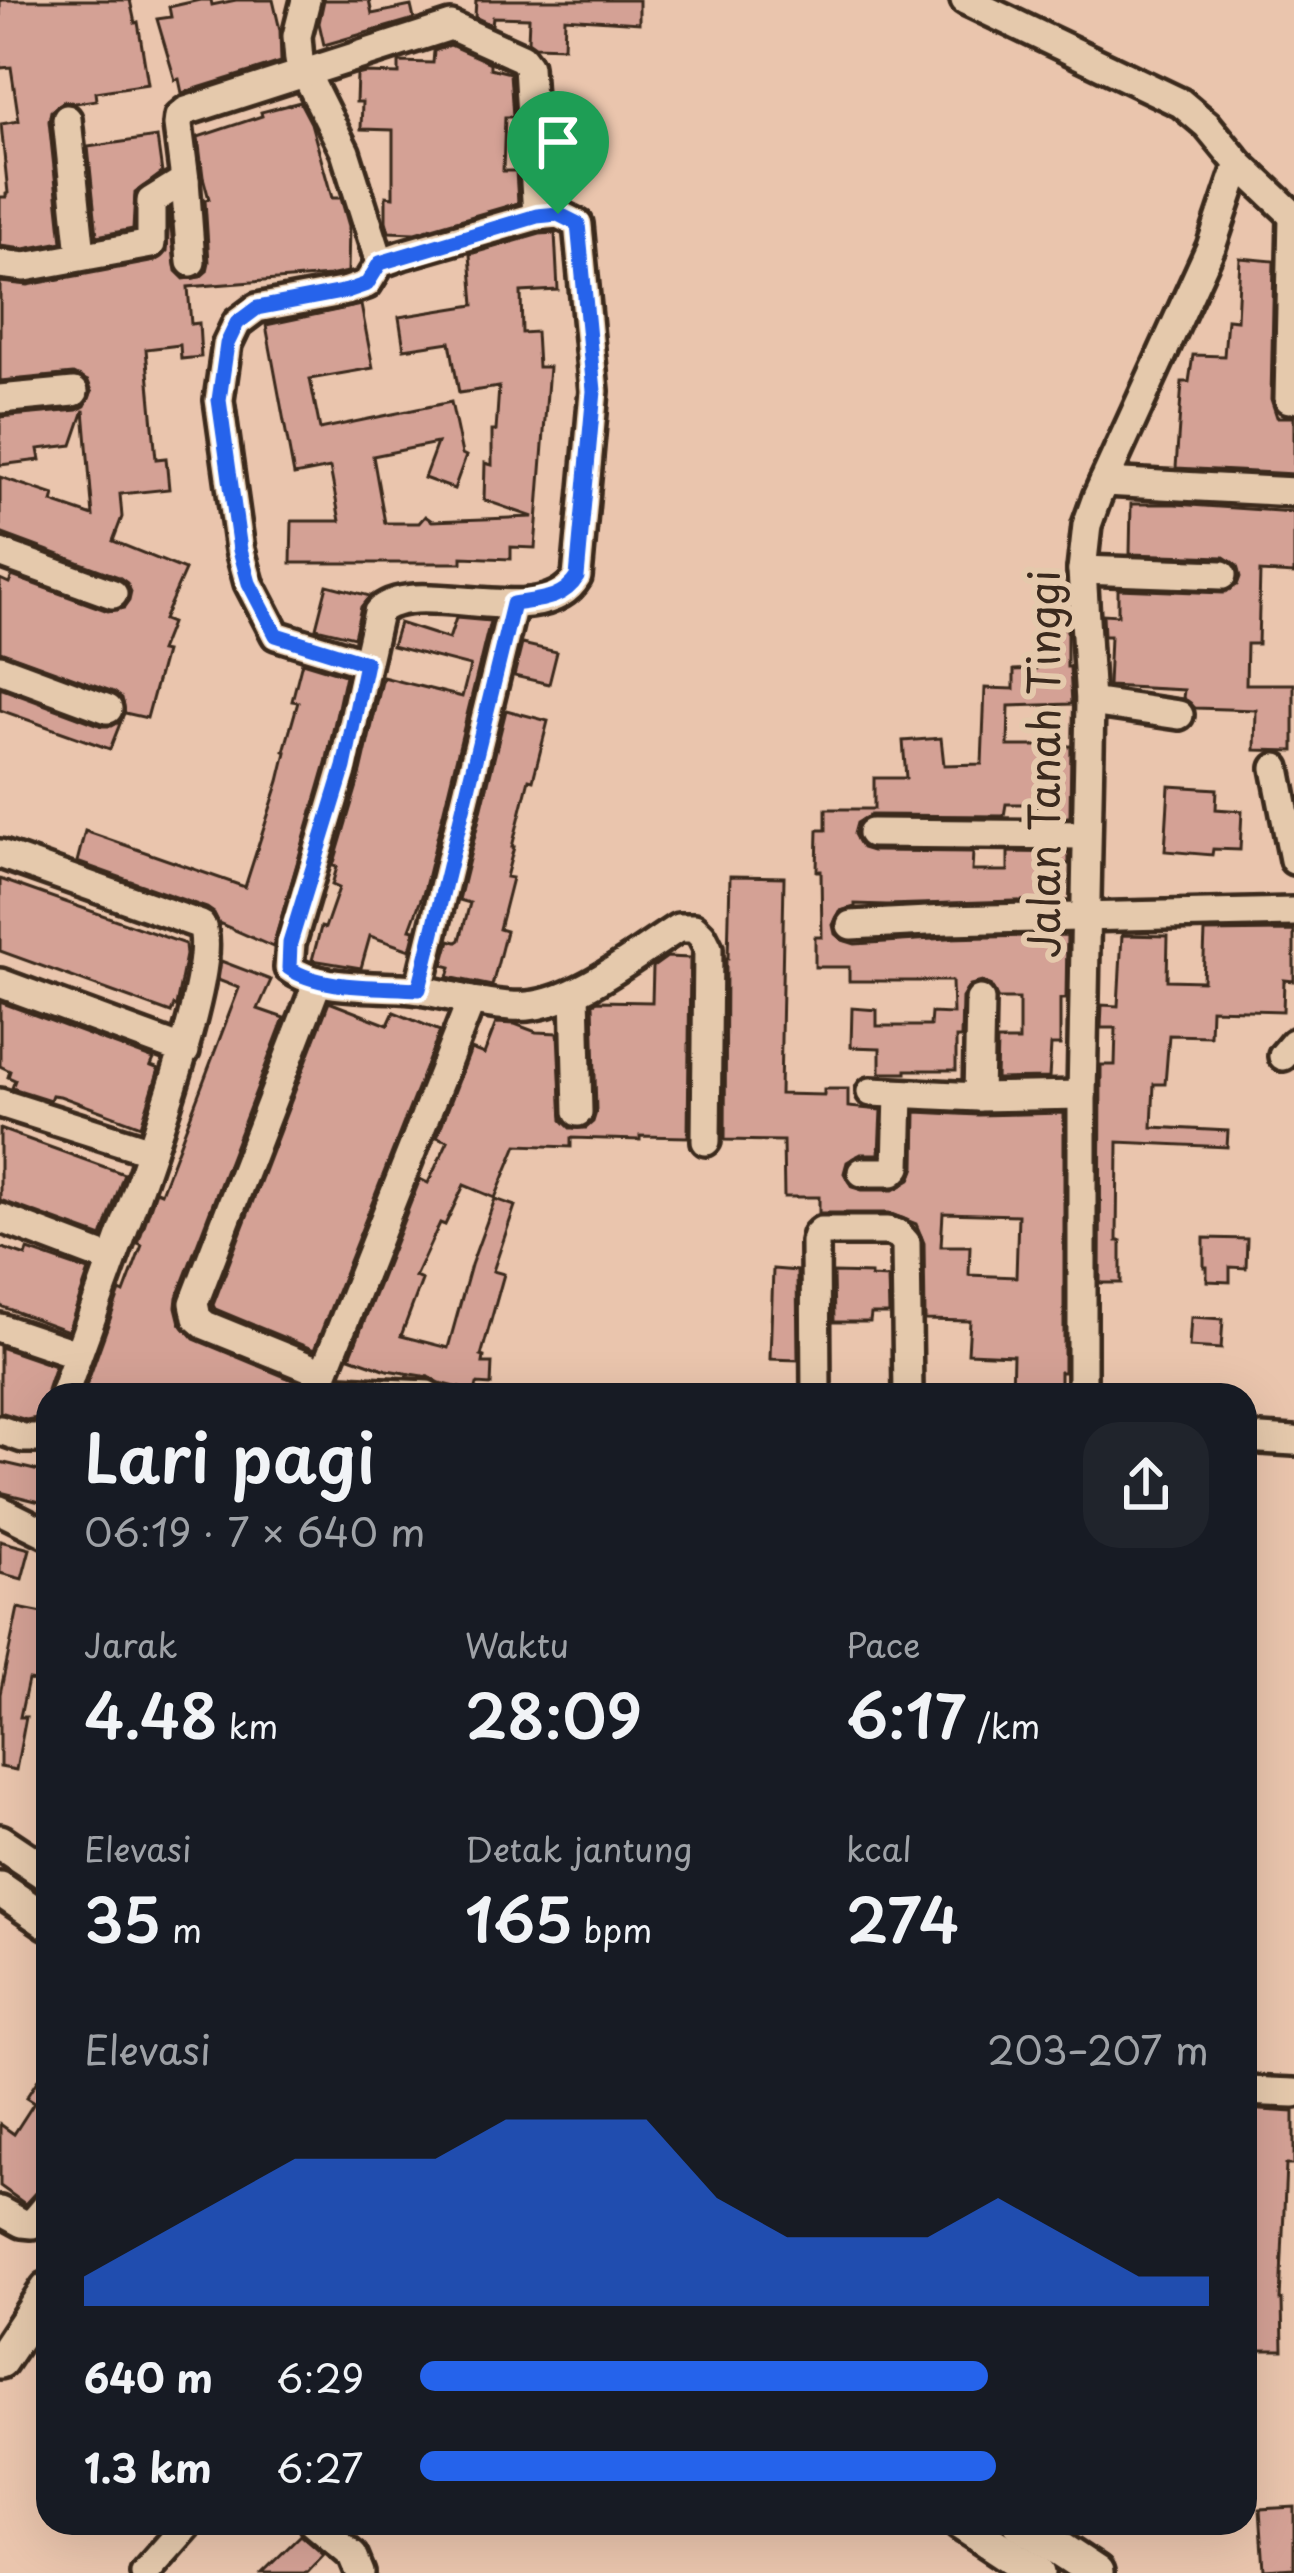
<!DOCTYPE html>
<html lang="id">
<head>
<meta charset="utf-8">
<style>
  :root { --surface:#171b24; --page:#20242c; --text:#f1f3f6; --muted:#9ea1a6; --accent:#2563eb }
  body { margin:0; font-family:"Playpen Sans",sans-serif; background:var(--page); color:var(--text); height:100vh; display:flex; flex-direction:column; font-size:45px; white-space:nowrap }
  * { box-sizing:border-box; margin:0 }
  p { font-size:39px; color:var(--muted) }
  .icon { flex:none; width:66px; height:66px; fill:none; stroke:currentColor; stroke-width:2; stroke-linecap:round; stroke-linejoin:round }
  .map { position:relative; flex:1; overflow:hidden }
  .side { position:absolute; left:36px; top:1383px; width:1221px; height:1152px; display:flex; flex-direction:column; background:var(--surface); border-radius:36px; box-shadow:0 12px 48px #0002 }
  .side>* { flex:none }
  .pin { position:absolute; display:grid; place-items:center; width:102px; height:102px; color:#fff; margin:-123px -51px; border-radius:50% 50% 50% 0; rotate:-45deg; box-shadow:0 0 12px #0007 }
  .pin .icon { rotate:45deg }
  .round { display:grid; place-items:center; flex:none; width:126px; height:126px; border-radius:36px; background:var(--page) }
  .head { display:flex; align-items:center; justify-content:space-between; height:204px; padding:0 48px }
  h1 { font-size:66px; font-weight:600; line-height:90px }
  .stats { display:grid; grid-template-columns:repeat(3,1fr); gap:18px; height:204px; padding:12px 48px }
  .stats div { display:grid; align-content:center }
  .stats b { font-size:60px; font-weight:600 }
  .stats small { font-size:33px; font-weight:400 }
  .stats p { font-size:33px }
  .chart { height:336px; padding:24px 48px }
  .chart p { display:flex; justify-content:space-between }
  .chart svg { width:100%; height:216px; margin-top:12px; fill:var(--accent); opacity:.7 }
  ul { padding:0 48px; list-style:none; font-size:39px }
  li { display:grid; grid-template-columns:192px 144px 1fr; align-items:center; height:90px }
  li i { height:30px; border-radius:15px; background:var(--accent) }
  .map>svg:first-child { display:block }
</style>
</head>
<body>
<div class="map">
<svg width="1294" height="2573" viewBox="0 0 1294 2573">
  <rect width="100%" height="100%" fill="#eac5ad"/>
  <filter id="ink" filterUnits="userSpaceOnUse"><feTurbulence type="fractalNoise" baseFrequency=".00833" numOctaves="2"/><feDisplacementMap in="SourceGraphic" scale="24" xChannelSelector="R" yChannelSelector="G"/><feConvolveMatrix kernelMatrix="1 2 1 2 8 2 1 2 1" color-interpolation-filters="sRGB"/></filter>
  <g filter="url(#ink)">
    <g fill="#d4a195" stroke="#3b2a1e" stroke-width="3" fill-rule="evenodd">
      <polygon points="0,0 130,0 135,23 138,22 148,84 95,92 96,100 76,103 64,101 51,111 49,121 62,242 24,249 0,246 0,197 6,197 6,194 8,193 1,124 19,121 11,67 0,68"/>
      <polygon points="200,0 211,0 212,5 236,0 273,0 280,30 281,62 182,93 179,79 175,80 157,19 171,17 169,7"/>
      <polygon points="324,0 369,0 372,14 411,6 414,19 324,45 319,23"/>
      <polygon points="476,0 639,0 639,23 565,18 564,47 535,46 528,41 529,18 493,17 492,25 475,17"/>
      <polygon points="450,45 490,63 490,68 510,73 513,117 505,117 503,171 516,171 518,203 415,233 389,232 386,221 386,196 393,197 393,130 361,129 362,102 356,102 357,75 365,73 399,74 399,62 433,63 434,51"/>
      <polygon points="300,102 311,123 332,198 341,198 349,226 348,272 329,276 188,287 191,324 199,323 201,357 181,359 180,345 146,349 156,459 166,458 169,489 120,494 122,517 113,541 185,570 163,620 171,623 160,651 165,652 147,718 125,713 122,698 114,692 0,651 0,579 9,583 12,576 108,611 124,608 129,601 131,592 127,583 119,577 0,533 0,477 54,495 52,502 93,516 84,410 72,445 38,449 40,460 0,465 0,417 77,410 85,406 92,391 88,381 73,374 0,381 0,282 28,285 155,261 167,251 169,211 176,271 184,279 200,277 207,271 209,262 205,200 209,199 203,177 198,137 262,116 261,112"/>
      <polygon points="157,137 162,173 135,193 133,229 97,236 88,147"/>
      <polygon points="555,233 558,290 521,292 522,333 536,332 538,367 549,367 535,548 511,547 511,559 462,557 462,563 291,563 292,521 340,521 330,468 294,475 266,325 361,305 373,368 310,379 320,429 451,402 462,454 466,456 454,489 424,478 437,443 373,456 385,523 419,523 425,516 432,521 533,517 484,500 485,463 492,465 492,431 496,431 499,387 459,393 450,342 404,349 399,317 474,305 470,254 540,234"/>
      <polygon points="1240,258 1274,261 1271,399 1277,417 1294,417 1294,474 1176,468 1182,382 1189,382 1193,355 1224,356 1227,319 1237,320"/>
      <polygon points="1131,504 1175,504 1294,512 1294,574 1260,572 1258,644 1247,644 1246,684 1294,684 1294,751 1255,750 1256,710 1195,708 1183,698 1184,690 1108,686 1110,636 1104,636 1103,614 1118,615 1118,589 1223,593 1237,585 1240,577 1237,566 1224,557 1130,554"/>
      <polygon points="327,585 370,596 361,607 354,637 316,628"/>
      <polygon points="456,618 490,621 424,891 410,929 415,930 410,950 370,936 361,968 312,960 321,927 325,928 339,888 332,885 337,867 333,866 361,772 383,677 462,697 470,666 392,646 399,623 449,639"/>
      <polygon points="1038,626 1067,628 1067,667 1070,667 1072,704 1009,706 1008,746 1071,746 1070,817 1037,817 1037,804 1006,804 1004,816 871,815 857,823 854,834 862,848 872,851 973,852 972,871 1008,871 1008,852 1069,853 1069,864 1049,864 1049,900 887,905 855,904 855,907 840,911 833,925 835,934 842,940 855,944 948,938 1067,935 1066,999 1060,999 1060,1045 1051,1045 1049,1078 996,1079 997,1041 1019,1041 1019,999 998,999 990,985 982,982 970,985 962,998 961,1038 956,1038 956,1070 906,1070 906,1073 880,1073 880,1048 851,1047 852,1008 877,1010 877,1026 930,1026 931,1013 953,1014 952,981 849,981 849,967 815,967 815,937 822,937 821,871 817,871 818,830 826,830 826,809 874,809 874,778 906,778 903,741 941,738 944,765 982,764 985,688 1014,689 1014,670 1036,669"/>
      <polygon points="522,644 557,652 549,684 514,676"/>
      <polygon points="302,662 345,675 326,763 273,947 219,923 214,913 207,908 77,862 85,831 245,887 279,781 286,752 284,751 298,702 292,701"/>
      <polygon points="0,688 102,726 112,726 121,721 110,749 0,710"/>
      <polygon points="506,710 548,721 533,780 529,779 512,847 514,847 506,877 512,878 499,929 506,931 492,986 448,977 451,967 443,965 450,940 457,942 460,940 470,903 459,900"/>
      <polygon points="1169,786 1217,789 1216,809 1242,811 1240,850 1213,849 1212,855 1165,851"/>
      <path d="M730 876 784 877 780 1094 824 1095V1089H848V1107L881 1110 879 1154H861L847 1162 844 1173 852 1187 862 1190H893L910 1180 915 1167 916 1112 978 1115 1064 1113V1372H1060V1393L1012 1392 1013 1355 968 1353 970 1321 925 1320 924 1243 916 1224 889 1213H819V1197H784L783 1141 725 1140 726 958H728ZM943 1213 1018 1215 1016 1277 969 1275 970 1246H941Z"/>
      <polygon points="0,879 185,944 186,955 176,1006 174,1005 171,1013 0,951"/>
      <polygon points="1294,931 1294,981 1284,980 1283,1011 1211,1009 1210,1036 1169,1035 1165,1084 1154,1084 1152,1127 1228,1131 1227,1147 1118,1142 1117,1241 1121,1241 1121,1283 1100,1283 1101,1065 1115,1065 1116,1028 1101,1028 1102,1005 1118,1006 1122,935 1168,936 1167,980 1203,981 1205,932"/>
      <polygon points="667,957 690,958 688,1137 640,1136 640,1140 571,1138 571,1147 517,1145 495,1198 464,1185 445,1225 440,1223 415,1277 422,1280 401,1336 448,1348 471,1265 495,1199 515,1206 493,1271 504,1274 481,1356 484,1357 483,1363 492,1363 491,1385 477,1384 475,1392 440,1383 429,1377 387,1370 350,1357 420,1179 428,1183 448,1141 437,1137 471,1049 484,1054 496,1023 515,1024 536,1032 558,1033 562,1120 570,1128 586,1128 593,1122 596,1112 593,1003 598,1001 652,1002 653,967"/>
      <polygon points="221,961 271,980 258,1009 284,1018 177,1297 176,1307 180,1323 194,1339 300,1383 297,1395 83,1395 120,1291 124,1293 142,1245 138,1243 156,1191 161,1193 239,988 218,980"/>
      <polygon points="0,1002 154,1059 151,1066 159,1069 141,1126 60,1096 52,1095 50,1100 12,1088 15,1080 8,1077 10,1071 0,1066"/>
      <polygon points="329,1002 388,1025 394,1012 440,1031 314,1350 215,1309 213,1305"/>
      <polygon points="0,1129 124,1174 102,1237 0,1200"/>
      <polygon points="1204,1238 1247,1239 1246,1268 1230,1267 1230,1282 1207,1281 1207,1267 1204,1267"/>
      <polygon points="0,1247 26,1256 28,1250 89,1271 68,1331 0,1306"/>
      <polygon points="773,1269 797,1271 798,1360 770,1359"/>
      <polygon points="833,1273 871,1274 871,1277 888,1278 889,1314 871,1314 870,1322 834,1322"/>
      <polygon points="1191,1317 1223,1319 1221,1349 1189,1347"/>
      <polygon points="0,1347 55,1366 47,1390 48,1416 26,1420 0,1412"/>
      <polygon points="0,1462 48,1473 48,1504 0,1492"/>
      <polygon points="0,1541 30,1549 22,1579 0,1573"/>
      <polygon points="18,1608 48,1614 48,1619 35,1681 28,1680 20,1717 26,1717 16,1770 0,1767 0,1694"/>
      <polygon points="48,2064 48,2187 35,2193 25,2204 0,2186 0,2124 14,2134 34,2103 26,2098"/>
      <polygon points="1245,2109 1294,2112 1294,2165 1286,2165 1280,2300 1282,2300 1283,2350 1245,2350"/>
      <polygon points="1294,2507 1294,2568 1264,2570 1260,2509"/>
      <polygon points="301,2535 324,2555 307,2573 262,2573"/>
    </g>
    <g fill="none" stroke-linecap="round" stroke-linejoin="round">
      <g stroke="#3b2a1e" stroke-width="36">
        <g id="minor">
          <polyline points="306,0 297,36 299,60 345,152 380,263"/>
          <polyline points="965,0 1181,103 1207,125 1239,164 1294,216"/>
          <polyline points="67,119 81,255"/>
          <polyline points="185,180 191,262"/>
          <path d="M0 264 25 267 151 244V201L185 180 178 125 179 117 186 111 451 26 522 58 528 66 537 216 558 214 578 224 594 391 577 577C542 636 416 574 378 612L343 768 291 943 289 968C319 991 376 985 413 989 433 991 452 997 471 1001L315 1395"/>
          <polyline points="0,399 74,392"/>
          <polyline points="1289,399 1293,216"/>
          <polyline points="1104,482 1294,492"/>
          <polyline points="0,553 113,594"/>
          <polyline points="1082,570 1222,575"/>
          <polyline points="366,663 276,635 249,583 240,550 219,400 227,344 237,323 257,308 347,291 367,284 380,263 402,255 537,216"/>
          <polyline points="0,669 108,709"/>
          <polyline points="1090,702 1179,715"/>
          <polyline points="1276,768 1294,860"/>
          <polyline points="872,833 1086,835"/>
          <path d="M0 854 201 925C229 972 86 1324 64 1395"/>
          <polyline points="851,925 947,920 1294,912"/>
          <polyline points="318,981 194,1303 197,1318 205,1325 323,1373"/>
          <polyline points="0,983 185,1051"/>
          <polyline points="419,989 513,604"/>
          <polyline points="575,993 578,1112"/>
          <path d="M471 1001C490 1003 509 1008 528 1006 580 1001 635 955 678 928H694L702 936 708 948 706 1141"/>
          <polyline points="1283,1056 1294,1043"/>
          <polyline points="871,1092 978,1097 1082,1095"/>
          <polyline points="978,1097 980,1000"/>
          <polyline points="0,1103 151,1151"/>
          <polyline points="862,1172 892,1172 897,1167 899,1094"/>
          <polyline points="0,1218 111,1260"/>
          <polyline points="0,1328 77,1354"/>
          <polyline points="317,1390 427,1395"/>
          <polyline points="816,1395 815,1242 817,1235 821,1231 888,1231 898,1234 906,1243 908,1395"/>
          <polyline points="1082,1395 1082,1095 1090,702 1082,570 1087,525 1097,497 1211,247 1239,164"/>
          <polyline points="0,1430 23,1438 44,1438 48,1434"/>
          <polyline points="1245,1438 1294,1441"/>
          <polyline points="0,1510 48,1534"/>
          <polyline points="1245,2091 1294,2093"/>
          <polyline points="0,2211 22,2223 32,2224 48,2205"/>
          <polyline points="314,2523 353,2556 360,2573"/>
          <polyline points="145,2573 189,2523"/>
        </g>
      </g>
      <g stroke="#3b2a1e" stroke-width="42">
        <g id="major">
          <polyline points="0,1842 48,1874"/>
          <polyline points="0,1889 48,1922"/>
          <polyline points="0,2361 48,2289"/>
          <polyline points="961,2523 1037,2573"/>
          <polyline points="1020,2523 1096,2573"/>
        </g>
      </g>
      <use href="#minor" stroke="#e5c9ac" stroke-width="27"/>
      <use href="#major" stroke="#e5c9ac" stroke-width="33"/>
    </g>
  </g>
  <g fill="none" stroke-linecap="round" stroke-linejoin="round" filter="url(#ink)">
    <g stroke="#fff" stroke-width="24">
      <path id="route" d="M558 214 578 224 594 391 577 577C563 600 538 600 513 604L419 989C381 986 320 990 289 968L290 943 344 767 366 663 276 635 249 583 240 550 219 400 227 344 237 323 257 308 347 291 367 284 380 263 537 216Z"/>
    </g>
    <use href="#route" stroke="#2563eb" stroke-width="15"/>
  </g>
  <g text-anchor="middle" dominant-baseline="central" stroke-width="12" stroke-linejoin="round" paint-order="stroke">
    <g font-size="42" fill="#3b2a1e" stroke="#e5c9ac">
      <text transform="translate(1042 764) rotate(-90)">Jalan Tanah Tinggi</text>
    </g>
  </g>
</svg>
<div class="pin" style="left:558px;top:214px;background:#1e9e55"><svg class="icon" aria-label="arrive" viewBox="0 0 24 24"><path d="M6 21V4h12l-3 4 3 4H6"/></svg></div>
<section class="side">
<div class="head"><div><h1>Lari pagi</h1><p>06:19 · 7 × 640 m</p></div><a class="round"><svg class="icon" aria-label="share" viewBox="0 0 24 24"><path d="M12 15V3M7 8l5-5 5 5M5 13v7h14v-7"/></svg></a></div>
<div class="stats">
<div><p>Jarak</p><b>4.48<small> km</small></b></div>
<div><p>Waktu</p><b>28:09</b></div>
<div><p>Pace</p><b>6:17<small> /km</small></b></div>
</div>
<div class="stats">
<div><p>Elevasi</p><b>35<small> m</small></b></div>
<div><p>Detak jantung</p><b>165<small> bpm</small></b></div>
<div><p>kcal</p><b>274</b></div>
</div>
<div class="chart"><p><span>Elevasi</span>203–207 m</p>
<svg viewBox="0 0 160 44" preserveAspectRatio="none"><path d="M0 44V38L10 30L20 22L30 14L40 14L50 14L60 6L70 6L80 6L90 22L100 30L110 30L120 30L130 22L140 30L150 38L160 38V44z"/></svg>
</div>
<ul>
<li><b>640 m</b>6:29<i style="width:72%"></i></li>
<li><b>1.3 km</b>6:27<i style="width:73%"></i></li>
</ul>
</section>
</div>
</body>
</html>
